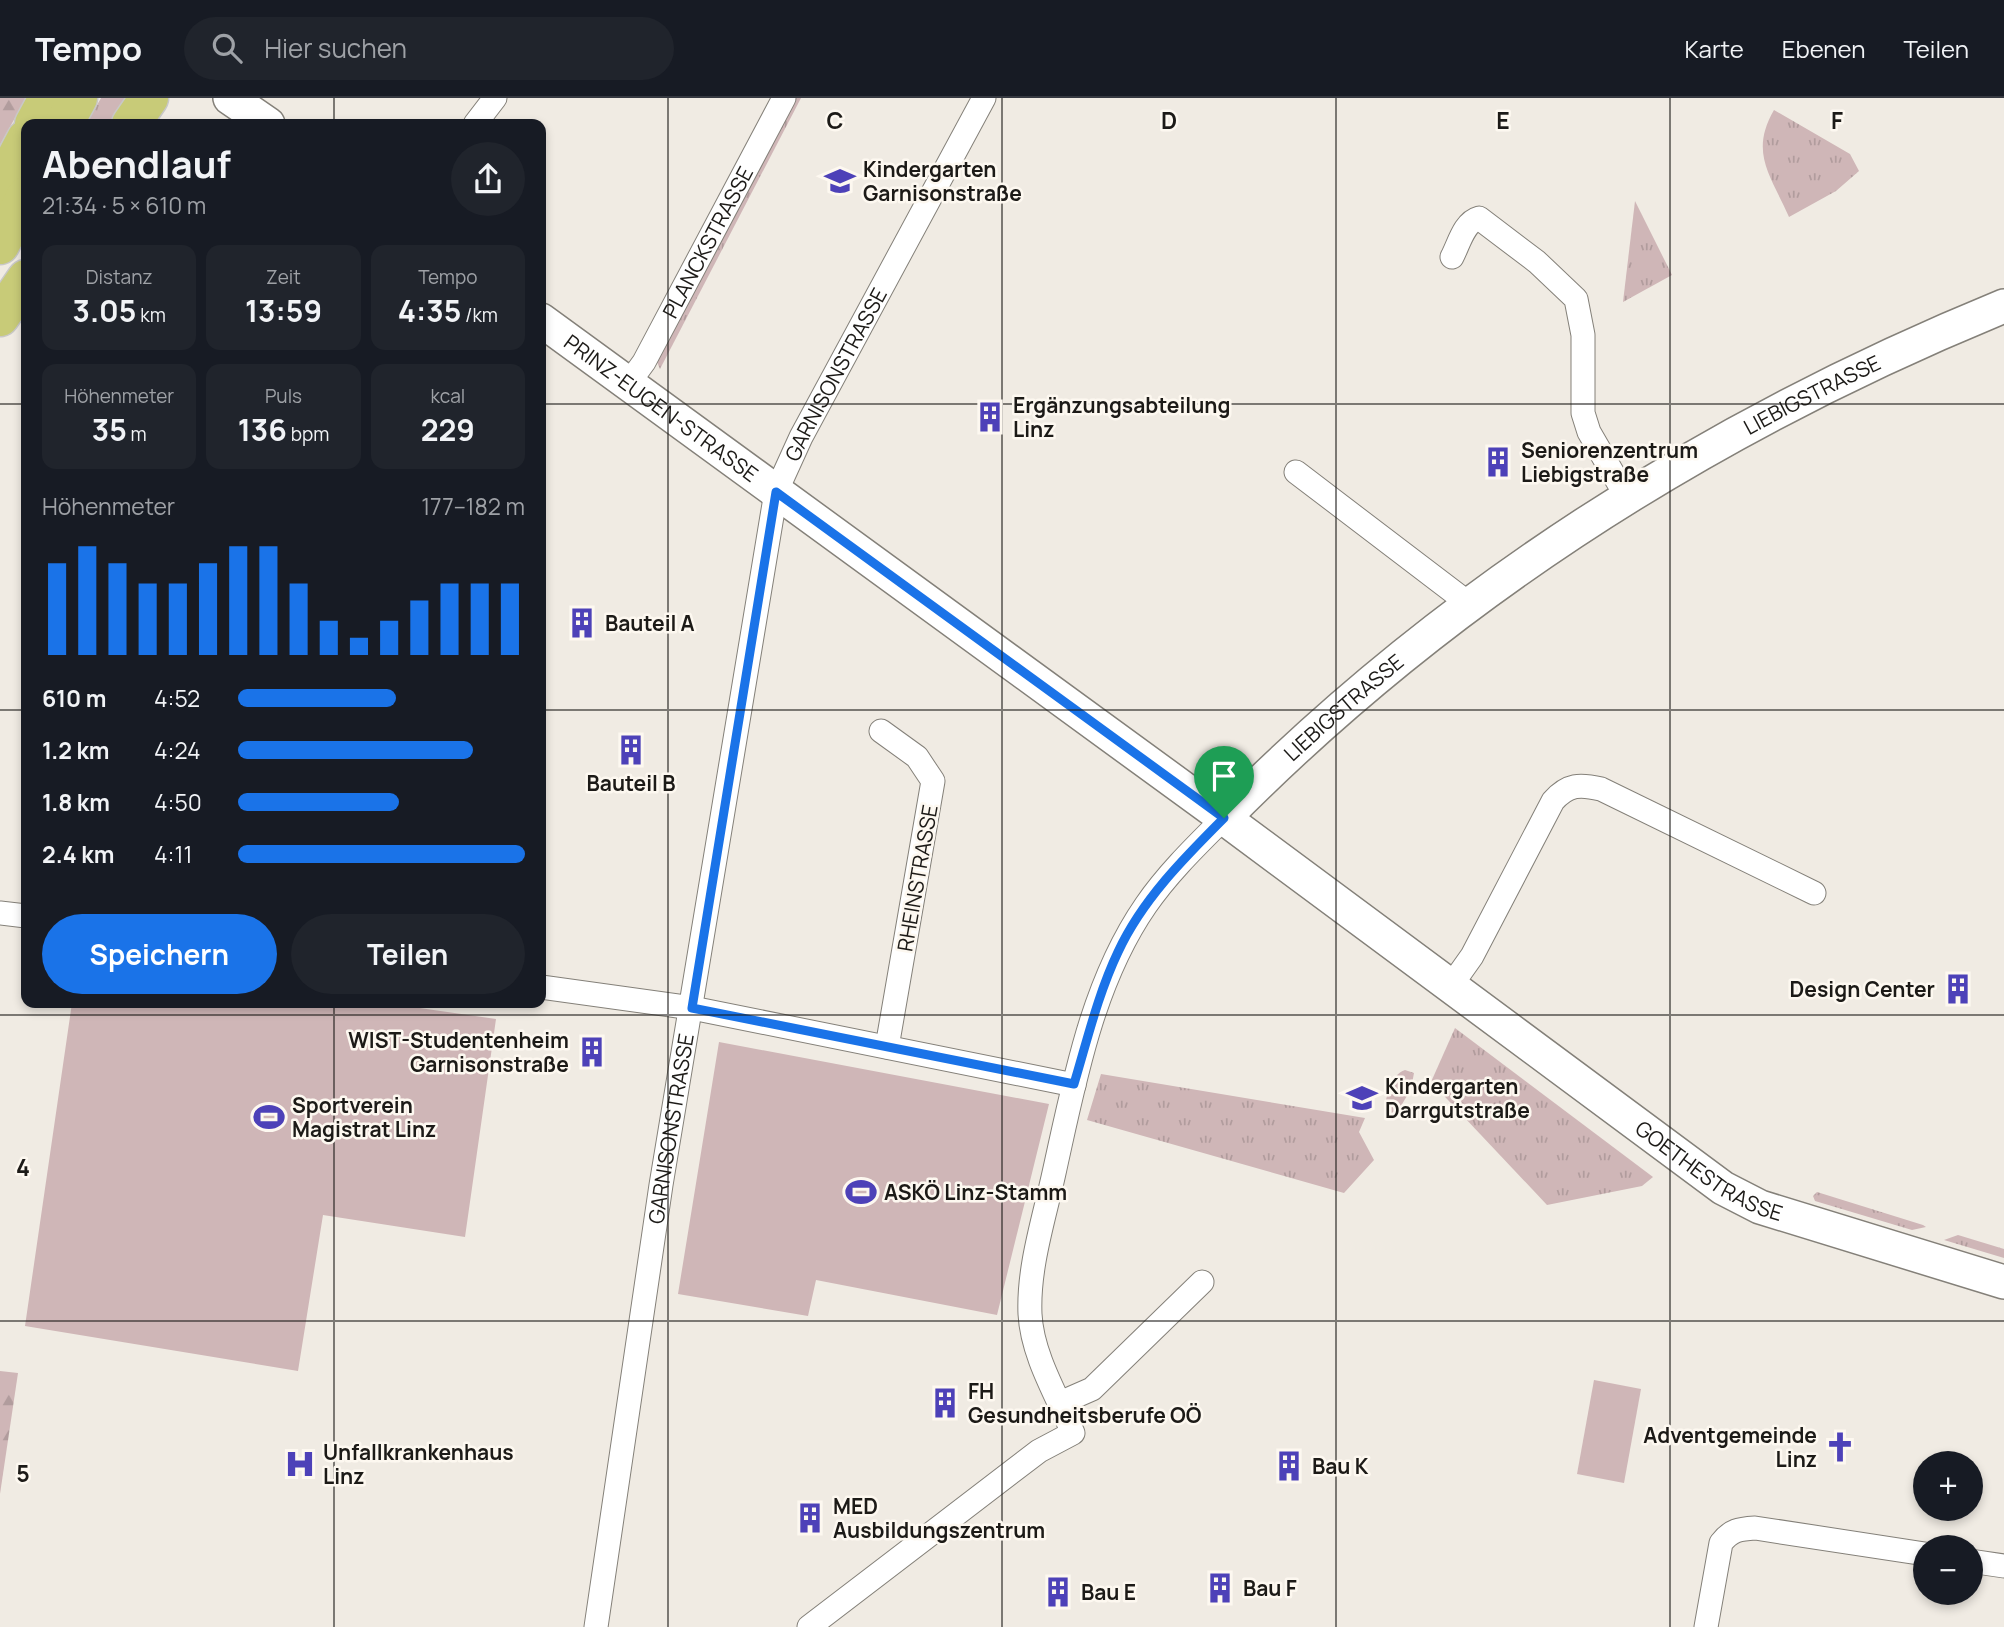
<!DOCTYPE html>
<html lang="de">
<head>
<meta charset="utf-8">
<style>
  :root { --surface:#171b24; --page:#20242c; --text:#f1f3f6; --muted:#9ea1a6; --line:#363941; --accent:#1a73e8 }
  body { margin:0; font-family:Manrope,sans-serif; background:var(--page); color:var(--text); height:100vh; display:flex; flex-direction:column; font-size:26px; white-space:nowrap }
  * { box-sizing:border-box; margin:0 }
  p { font-size:23px; color:var(--muted) }
  .icon { flex:none; width:38px; height:38px; fill:none; stroke:currentColor; stroke-width:2; stroke-linecap:round; stroke-linejoin:round }
  .map { position:relative; flex:1; overflow:hidden }
  .drawer { position:absolute; left:21px; top:21px; width:525px; height:889px; display:flex; flex-direction:column; background:var(--surface); border-radius:14px; box-shadow:0 4px 10px #0003 }
  .drawer>* { flex:none }
  .fabs { position:absolute; left:1913px; top:1353px; display:grid; gap:14px }
  .fabs a { display:grid; place-items:center; width:70px; height:70px; border-radius:50%; background:var(--surface); box-shadow:0 4px 10px #0003; font-size:35px }
  .pin { position:absolute; display:grid; place-items:center; width:60px; height:60px; color:#fff; margin:-72px -30px; border-radius:50% 50% 50% 0; rotate:-45deg; box-shadow:0 0 7px #0007 }
  .pin .icon { rotate:45deg }
  .round { display:grid; place-items:center; flex:none; width:74px; height:74px; border-radius:37px; background:var(--page) }
  .summary { display:flex; align-items:center; justify-content:space-between; height:119px; padding:0 21px }
  h1 { font-size:38px; font-weight:700; line-height:52px }
  .figures { display:grid; grid-template-columns:repeat(3,1fr); gap:10px; height:119px; padding:7px 21px }
  .figures div { display:grid; align-content:center; border-radius:14px; background:var(--page); text-align:center }
  .figures b { font-size:30px; font-weight:700 }
  .figures small { font-size:19px; font-weight:400 }
  .figures p { font-size:19px }
  .chart { height:196px; padding:14px 21px }
  .chart p { display:flex; justify-content:space-between }
  .chart svg { width:100%; height:126px; margin-top:7px; stroke:var(--accent); stroke-width:6 }
  .action { display:flex; gap:14px; margin-top:auto; padding:14px 21px }
  .action a { flex:1; height:80px; border-radius:42px; background:var(--accent); color:#fff; font-size:28px; font-weight:700; line-height:80px; text-align:center }
  .action a+a { background:var(--page); color:var(--text) }
  ul { padding:0 21px; list-style:none; font-size:23px }
  li { display:grid; grid-template-columns:112px 84px 1fr; align-items:center; height:52px }
  li i { height:18px; border-radius:9px; background:var(--accent) }
  header { display:flex; align-items:center; gap:42px; box-sizing:border-box; height:98px; padding:0 35px; background:var(--surface); border-bottom:2px solid var(--line) }
  header strong { font-size:33px }
  nav { display:flex; gap:38px; margin-inline-start:auto; font-size:24px }
  .search { width:490px; height:63px; background:var(--page); display:flex; align-items:center; gap:18px; box-sizing:border-box; padding:0 24px; border-radius:38px; color:var(--muted); font-size:26px }
  .map>svg:first-child { display:block }
</style>
</head>
<body>
<header>
<strong>Tempo</strong>
<div class="search"><svg class="icon" aria-label="search" viewBox="0 0 24 24"><circle cx="10" cy="10" r="6"/><path d="M15 15l6 6"/></svg>Hier suchen</div>
<nav><a>Karte</a><a>Ebenen</a><a>Teilen</a></nav>
</header>
<div class="map">
<svg width="2004" height="1529" viewBox="0 0 2004 1529">
  <defs>
    <pattern id="grass-tufts" width="24" height="20" patternUnits="userSpaceOnUse" patternTransform="scale(1.75)"><rect width="24" height="20" fill="#cfb6b7"/><path d="M3 7l-1-3M5 7V3M7 7l1-3M15 17l-1-3M17 17v-4M19 17l1-3" fill="none" stroke="#b19c9d"/></pattern>
    <pattern id="forest-firs" width="22" height="20" patternUnits="userSpaceOnUse" patternTransform="scale(1.75)"><rect width="22" height="20" fill="#cfb6b7"/><path d="M5 1l3.5 6h-7zM16 11l3.5 6h-7z" fill="#b19c9d"/></pattern>
  </defs>
  <rect width="100%" height="100%" fill="#f0ebe3"/>
  <g fill="url(#grass-tufts)">
    <polygon points="101,0 132,0 115,26 86,26"/>
    <polygon points="795,0 801,0 660,271 657,264"/>
    <path d="M1774 12 1850 56 1859 73 1836 93 1789 119C1771 78 1749 55 1774 12Z"/>
    <polygon points="1635,103 1672,177 1623,204"/>
    <polygon points="1455,930 1653,1079 1642,1088 1547,1107 1431,984"/>
    <path d="M1405 972 1414 975 1411 991 1398 1013 1387 1016C1382 1005 1391 976 1405 972Z"/>
    <polygon points="1101,976 1365,1020 1359,1034 1374,1062 1344,1095 1087,1022"/>
    <polygon points="1817,1094 1923,1127 1926,1129 1912,1132 1815,1103 1813,1098"/>
    <polygon points="1958,1137 2004,1151 2004,1160 1944,1142"/>
  </g>
  <g fill="url(#forest-firs)">
    <polygon points="0,0 26,0 0,47"/>
    <polygon points="0,1273 18,1275 0,1396"/>
  </g>
  <g fill="#cfb6b7">
    <polygon points="72,905 385,905 496,921 465,1139 323,1117 298,1273 25,1228"/>
    <polygon points="719,944 1049,1006 997,1217 816,1182 808,1218 678,1196"/>
    <polygon points="1594,1282 1641,1291 1624,1385 1577,1376"/>
  </g>
  <g fill="none" stroke-linecap="round" stroke-linejoin="round">
    <g stroke="#848079" stroke-width="25">
      <g id="minor">
        <polyline points="475,26 495,0"/>
        <path d="M1452 159C1459 146 1464 124 1479 120L1537 164 1576 201 1583 237V315L1589 334 1626 398"/>
        <path id="s1" d="M628 286 644 264 784 0"/>
        <polyline points="1296,374 1468,505"/>
        <polyline points="881,633 917,659 933,683 887,949"/>
        <polyline points="0,815 26,818"/>
        <polyline points="541,889 692,910 1074,987"/>
        <path d="M1450 889 1472 858 1553 703C1568 686 1580 686 1601 691L1814 795"/>
        <polyline points="1060,1305 1092,1291 1202,1184"/>
        <polyline points="1970,1463 2004,1468"/>
        <path id="s2" d="M596 1529 661 1087 776 394 801 339 984 0"/>
        <path d="M809 1529 1039 1353 1073 1335C1057 1298 1032 1257 1030 1216 1028 1169 1044 1121 1054 1075 1074 985 1092 885 1146 807 1168 775 1197 747 1224 720"/>
        <path d="M1706 1529 1721 1445C1731 1432 1739 1431 1755 1430L1925 1456"/>
      </g>
    </g>
    <g stroke="#848079" stroke-width="36">
      <g id="secondary">
        <polyline points="230,0 268,26"/>
        <path id="s3" d="M541 222 1224 720 1723 1090 1760 1109 2004 1184"/>
        <path id="s4" d="M1224 720C1447 494 1711 328 2004 208"/>
      </g>
    </g>
    <g stroke="#c9c8c7" stroke-width="41">
      <g id="motorway">
        <polyline points="34,26 48,0"/>
        <polyline points="64,26 78,0"/>
        <polyline points="131,26 149,0"/>
        <polyline points="0,90 26,41"/>
        <polyline points="0,147 26,98"/>
        <polyline points="0,219 26,181"/>
      </g>
    </g>
    <use href="#minor" stroke="#fff" stroke-width="23"/>
    <use href="#secondary" stroke="#fff" stroke-width="33"/>
    <use href="#motorway" stroke="#c8cb78" stroke-width="38"/>
  </g>
  <g fill="none" stroke-linecap="round" stroke-linejoin="round">
    <g stroke="#fff" stroke-width="14">
      <path id="route" d="M776 394 1224 720C1184 760 1142 802 1118 854 1098 896 1087 943 1074 986L692 910Z"/>
    </g>
    <use href="#route" stroke="#1a73e8" stroke-width="9"/>
  </g>
  <path fill="none" stroke="#1c1a17" stroke-width="2" stroke-opacity="0.55" d="M334 0V26M668 0V1529M1002 0V1529M1336 0V1529M1670 0V1529M0 306H26M541 306H2004M0 612H26M541 612H2004M334 905V1529M0 917H2004M0 1223H2004"/>
  <defs>
    <g id="school-bare" transform="scale(2.415)"><path d="M0-5L7-2L0 1L-7-2ZM-4 1L0 2.5L4 1V4Q0 6-4 4Z" fill="#4d41b8" stroke="#fdf8f0" stroke-width="2.5" paint-order="stroke"/></g>
    <g id="building-bare" transform="scale(2.415)"><path d="M-4-6H4V6H1V3H-1V6H-4ZM-2.5-4.3h1.7v1.8h-1.7ZM.8-4.3h1.7v1.8H.8ZM-2.5-1h1.7V.8h-1.7ZM.8-1h1.7V.8H.8Z" fill="#4d41b8" stroke="#fdf8f0" stroke-width="2.5" paint-order="stroke"/></g>
    <g id="stadium-bare" transform="scale(2.415)"><path d="M0-5a6.5 5 0 1 0 0 10a6.5 5 0 1 0 0-10ZM-3.5-1.8h7v3.6h-7Z" fill="#4d41b8" stroke="#fdf8f0" stroke-width="2.5" paint-order="stroke"/></g>
    <g id="church-bare" transform="scale(2.415)"><path d="M-1.2-6h2.4v3.5h3.3v2.4h-3.3V6h-2.4V-.1h-3.3v-2.4h3.3Z" fill="#4d41b8" stroke="#fdf8f0" stroke-width="2.5" paint-order="stroke"/></g>
    <g id="hospital-bare" transform="scale(2.415)"><path d="M-5-5h3v3.5h4V-5h3V5h-3V1.5h-4V5h-3Z" fill="#4d41b8" stroke="#fdf8f0" stroke-width="2.5" paint-order="stroke"/></g>
  </defs>
  <g fill-rule="evenodd">
    <use href="#school-bare" x="840" y="83"/>
    <use href="#building-bare" x="990" y="319"/>
    <use href="#building-bare" x="1498" y="364"/>
    <use href="#building-bare" x="582" y="525"/>
    <use href="#building-bare" x="631" y="652"/>
    <use href="#building-bare" x="1958" y="891"/>
    <use href="#building-bare" x="592" y="954"/>
    <use href="#school-bare" x="1362" y="1000"/>
    <use href="#stadium-bare" x="269" y="1019"/>
    <use href="#stadium-bare" x="861" y="1094"/>
    <use href="#building-bare" x="945" y="1305"/>
    <use href="#church-bare" x="1840" y="1349"/>
    <use href="#hospital-bare" x="300" y="1366"/>
    <use href="#building-bare" x="1289" y="1368"/>
    <use href="#building-bare" x="810" y="1420"/>
    <use href="#building-bare" x="1220" y="1490"/>
    <use href="#building-bare" x="1058" y="1494"/>
  </g>
  <g text-anchor="middle" dominant-baseline="central" stroke-width="5" stroke-linejoin="round" paint-order="stroke">
    <g font-size="21" font-weight="bold" fill="#1c1a17" stroke="#fdf8f0" text-anchor="start">
      <text x="863" y="71">Kindergarten<tspan x="863" dy="24">Garnisonstraße</tspan></text>
      <text x="1013" y="307">Ergänzungsabteilung<tspan x="1013" dy="24">Linz</tspan></text>
      <text x="1521" y="352">Seniorenzentrum<tspan x="1521" dy="24">Liebigstraße</tspan></text>
      <text x="605" y="525">Bauteil A</text>
      <text x="631" y="685" text-anchor="middle">Bauteil B</text>
      <text x="1935" y="891" text-anchor="end">Design Center</text>
      <text x="569" y="942" text-anchor="end">WIST-Studentenheim<tspan x="569" dy="24">Garnisonstraße</tspan></text>
      <text x="1385" y="988">Kindergarten<tspan x="1385" dy="24">Darrgutstraße</tspan></text>
      <text x="292" y="1007">Sportverein<tspan x="292" dy="24">Magistrat Linz</tspan></text>
      <text x="884" y="1094">ASKÖ Linz-Stamm</text>
      <text x="968" y="1293">FH<tspan x="968" dy="24">Gesundheitsberufe OÖ</tspan></text>
      <text x="1817" y="1337" text-anchor="end">Adventgemeinde<tspan x="1817" dy="24">Linz</tspan></text>
      <text x="323" y="1354">Unfallkrankenhaus<tspan x="323" dy="24">Linz</tspan></text>
      <text x="1312" y="1368">Bau K</text>
      <text x="833" y="1408">MED<tspan x="833" dy="24">Ausbildungszentrum</tspan></text>
      <text x="1243" y="1490">Bau F</text>
      <text x="1081" y="1494">Bau E</text>
    </g>
    <g font-size="21" fill="#1c1a17" stroke="#fdf8f0">
      <text stroke="none"><textPath href="#s1" startOffset="163">PLANCKSTRASSE</textPath></text>
      <text stroke="none"><textPath href="#s2" startOffset="1281">GARNISONSTRASSE</textPath></text>
      <text stroke="none"><textPath href="#s4" startOffset="728">LIEBIGSTRASSE</textPath></text>
      <text stroke="none"><textPath href="#s3" startOffset="149">PRINZ-EUGEN-STRASSE</textPath></text>
      <text stroke="none"><textPath href="#s4" startOffset="163">LIEBIGSTRASSE</textPath></text>
      <text transform="translate(917 780) rotate(-80)">RHEINSTRASSE</text>
      <text stroke="none"><textPath href="#s2" startOffset="504">GARNISONSTRASSE</textPath></text>
      <text stroke="none"><textPath href="#s3" startOffset="1446">GOETHESTRASSE</textPath></text>
    </g>
  </g>
  <g font-size="23" text-anchor="middle" font-weight="bold" fill="#1c1a17" stroke="#fdf8f0" stroke-width="5" stroke-linejoin="round" paint-order="stroke">
    <text x="835" y="31">C</text>
    <text x="1169" y="31">D</text>
    <text x="1503" y="31">E</text>
    <text x="1837" y="31">F</text>
    <text x="23" y="1078">4</text>
    <text x="23" y="1384">5</text>
  </g>
</svg>
<div class="fabs">
<a>+</a>
<a>−</a>
</div>
<div class="pin" style="left:1224px;top:720px;background:#1e9e55"><svg class="icon" aria-label="arrive" viewBox="0 0 24 24"><path d="M6 21V4h12l-3 4 3 4H6"/></svg></div>
<section class="drawer">
<div class="summary"><div><h1>Abendlauf</h1><p>21:34 · 5 × 610 m</p></div><a class="round"><svg class="icon" aria-label="share" viewBox="0 0 24 24"><path d="M12 15V3M7 8l5-5 5 5M5 13v7h14v-7"/></svg></a></div>
<div class="figures">
<div><p>Distanz</p><b>3.05<small> km</small></b></div>
<div><p>Zeit</p><b>13:59</b></div>
<div><p>Tempo</p><b>4:35<small> /km</small></b></div>
</div>
<div class="figures">
<div><p>Höhenmeter</p><b>35<small> m</small></b></div>
<div><p>Puls</p><b>136<small> bpm</small></b></div>
<div><p>kcal</p><b>229</b></div>
</div>
<div class="chart"><p><span>Höhenmeter</span>177–182 m</p>
<svg viewBox="0 0 160 44" preserveAspectRatio="none"><path d="M5 44V12M15 44V6M25 44V12M35 44V19M45 44V19M55 44V12M65 44V6M75 44V6M85 44V19M95 44V32M105 44V38M115 44V32M125 44V25M135 44V19M145 44V19M155 44V19"/></svg>
</div>
<ul>
<li><b>610 m</b>4:52<i style="width:55%"></i></li>
<li><b>1.2 km</b>4:24<i style="width:82%"></i></li>
<li><b>1.8 km</b>4:50<i style="width:56%"></i></li>
<li><b>2.4 km</b>4:11<i style="width:100%"></i></li>
</ul>
<div class="action"><a>Speichern</a><a>Teilen</a></div>
</section>
</div>
</body>
</html>
